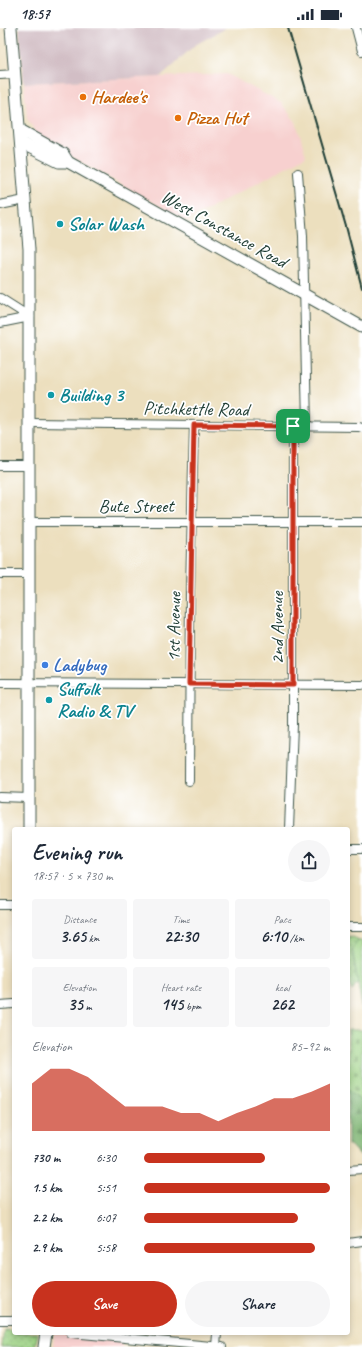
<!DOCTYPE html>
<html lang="en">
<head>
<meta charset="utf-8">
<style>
  :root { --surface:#fff; --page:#f6f6f7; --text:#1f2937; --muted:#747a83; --accent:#c8321e }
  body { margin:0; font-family:Caveat,sans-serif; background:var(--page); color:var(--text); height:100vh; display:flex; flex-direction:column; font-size:15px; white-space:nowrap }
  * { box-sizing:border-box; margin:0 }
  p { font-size:13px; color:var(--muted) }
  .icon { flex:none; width:22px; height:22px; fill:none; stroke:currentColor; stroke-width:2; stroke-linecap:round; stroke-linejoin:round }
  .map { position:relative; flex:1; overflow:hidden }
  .sheet { position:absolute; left:12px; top:799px; width:338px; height:508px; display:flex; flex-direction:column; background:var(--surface); border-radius:4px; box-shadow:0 2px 6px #0003 }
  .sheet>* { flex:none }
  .pin { position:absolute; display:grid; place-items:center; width:34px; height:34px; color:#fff; margin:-17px; border-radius:8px; box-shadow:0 2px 6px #0006 }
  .round { display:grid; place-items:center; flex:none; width:42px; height:42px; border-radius:21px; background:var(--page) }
  .summary { display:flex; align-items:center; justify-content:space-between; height:68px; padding:0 20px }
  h1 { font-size:22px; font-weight:700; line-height:30px }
  .stats { display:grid; grid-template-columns:repeat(3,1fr); gap:6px; height:68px; padding:4px 20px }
  .stats div { display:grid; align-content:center; border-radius:4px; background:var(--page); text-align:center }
  .stats b { font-size:17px; font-weight:700 }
  .stats small { font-size:11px; font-weight:400 }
  .stats p { font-size:11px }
  .chart { height:112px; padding:8px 20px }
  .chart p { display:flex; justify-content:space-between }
  .chart svg { width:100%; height:72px; margin-top:4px; fill:var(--accent); opacity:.7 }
  .button { display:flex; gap:8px; margin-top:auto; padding:8px 20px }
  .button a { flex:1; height:46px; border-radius:24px; background:var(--accent); color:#fff; font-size:16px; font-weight:700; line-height:46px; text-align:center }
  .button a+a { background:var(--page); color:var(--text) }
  ul { padding:0 20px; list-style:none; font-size:13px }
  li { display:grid; grid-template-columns:64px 48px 1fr; align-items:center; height:30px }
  li i { height:10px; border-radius:5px; background:var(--accent) }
  .status { display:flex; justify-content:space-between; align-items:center; height:28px; padding:0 20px; background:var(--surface); direction:ltr }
  .status svg { height:11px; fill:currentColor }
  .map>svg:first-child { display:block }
</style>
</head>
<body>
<div class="status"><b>18:57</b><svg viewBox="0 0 49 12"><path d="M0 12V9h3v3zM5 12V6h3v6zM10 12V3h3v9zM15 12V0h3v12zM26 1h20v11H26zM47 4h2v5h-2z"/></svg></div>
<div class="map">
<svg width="362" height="1319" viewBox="0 0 362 1319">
  <defs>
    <pattern id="grass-dots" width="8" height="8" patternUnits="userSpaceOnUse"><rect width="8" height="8" fill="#9bd082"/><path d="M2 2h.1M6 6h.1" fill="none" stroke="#7eaa6b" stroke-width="1.8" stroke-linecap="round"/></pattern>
    <pattern id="forest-firs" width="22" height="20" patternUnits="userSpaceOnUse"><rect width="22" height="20" fill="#7cb270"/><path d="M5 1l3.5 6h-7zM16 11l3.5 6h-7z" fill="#65925d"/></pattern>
    <pattern id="cemetery-stones" width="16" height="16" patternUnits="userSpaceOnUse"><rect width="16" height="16" fill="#9bd082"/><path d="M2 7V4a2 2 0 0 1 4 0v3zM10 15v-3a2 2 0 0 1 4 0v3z" fill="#7eaa6b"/></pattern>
  </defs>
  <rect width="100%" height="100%" fill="#fff"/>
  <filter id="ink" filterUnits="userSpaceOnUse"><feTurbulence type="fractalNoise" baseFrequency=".025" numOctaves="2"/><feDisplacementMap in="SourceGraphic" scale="8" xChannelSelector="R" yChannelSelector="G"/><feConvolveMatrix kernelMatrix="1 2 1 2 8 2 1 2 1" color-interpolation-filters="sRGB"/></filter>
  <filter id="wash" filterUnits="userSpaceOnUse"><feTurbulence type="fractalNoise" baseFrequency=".012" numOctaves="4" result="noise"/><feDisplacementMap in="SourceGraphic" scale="16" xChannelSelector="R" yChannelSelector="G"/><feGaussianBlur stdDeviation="0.9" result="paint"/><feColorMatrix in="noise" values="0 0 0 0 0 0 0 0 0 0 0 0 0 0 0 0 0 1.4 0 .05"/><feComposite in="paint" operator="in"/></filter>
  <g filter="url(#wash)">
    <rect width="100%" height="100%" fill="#ecdfbe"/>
    <g fill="#f7d0cf">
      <polygon points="227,46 281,75 296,94 306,128 186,193 40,111 27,90 24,55"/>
      <polygon points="54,1306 122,1313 122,1319 53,1319"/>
    </g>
    <polygon fill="#d2bec5" points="19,0 226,0 195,17 160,49 24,55"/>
    <g fill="url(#grass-dots)" stroke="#5d865b">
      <polygon points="348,908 358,911 358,913 352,922 358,955 354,957 354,960 352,962 348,952"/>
      <polygon points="4,1301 14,1302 14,1305 38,1305 35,1319 2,1319"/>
    </g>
    <polygon fill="url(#forest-firs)" stroke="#4e7852" points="348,1043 362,1061 362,1130 350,1117 348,1117"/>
    <polygon fill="url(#cemetery-stones)" stroke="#5d865b" points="348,1002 362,1002 362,1074 348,1060"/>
    <polygon fill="#9bd082" stroke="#5d865b" points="358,913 362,913 362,979 352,921"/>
  </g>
  <g filter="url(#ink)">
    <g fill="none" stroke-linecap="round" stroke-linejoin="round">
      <g stroke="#3e5549" stroke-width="10">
        <g id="minor">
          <polyline points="356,0 362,23"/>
          <polyline points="0,47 15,46"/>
          <polyline points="298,145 303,208 307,398"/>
          <polyline points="0,177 25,172"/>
          <polyline points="0,270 30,289"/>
          <polyline points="0,295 30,289"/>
          <polyline points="30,395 359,399 362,400"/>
          <polyline points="0,438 30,438"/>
          <polyline points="29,494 362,494"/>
          <polyline points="0,546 29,546"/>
          <polyline points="0,655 362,657"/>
          <polyline points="189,753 190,564 194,397"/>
          <polyline points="0,769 29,770"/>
          <polyline points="289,801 293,697 293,398"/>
          <polyline points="348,821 362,821"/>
          <polyline points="0,877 14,877"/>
          <polyline points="348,899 362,899"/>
          <polyline points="0,977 14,976"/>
          <polyline points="348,1142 362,1141"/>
          <polyline points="348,1215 362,1213"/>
          <polyline points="0,1292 14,1292"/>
          <polyline points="71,1305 222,1319"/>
          <polyline points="216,1319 217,1305"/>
        </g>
      </g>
      <g stroke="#3e5549" stroke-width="13">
        <g id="major">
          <polyline points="11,0 29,221 29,801"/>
          <polyline points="20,102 63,126 68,134 77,139 362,299"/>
          <polyline points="21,115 59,134 68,134"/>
          <polyline points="44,1319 46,1305"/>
        </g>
      </g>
      <use href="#minor" stroke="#fff" stroke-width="8"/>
      <use href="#major" stroke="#fff" stroke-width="11"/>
      <polyline stroke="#1f3d34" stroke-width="2" points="288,0 347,202 362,260"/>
    </g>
  </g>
  <g fill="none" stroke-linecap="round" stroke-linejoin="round" filter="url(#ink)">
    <g stroke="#fff" stroke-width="8">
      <polygon id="route" points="194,397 293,398 293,657 189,656"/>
    </g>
    <use href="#route" stroke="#c8321e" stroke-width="5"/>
  </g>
  <g fill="#e8710a" stroke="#fff" stroke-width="1.5">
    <circle cx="83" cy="69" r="4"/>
    <circle cx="178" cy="90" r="4"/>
  </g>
  <g fill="#0f9aa8" stroke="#fff" stroke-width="1.5">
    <circle cx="60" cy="196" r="4"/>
    <circle cx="51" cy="367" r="4"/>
    <circle cx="49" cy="672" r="4"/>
  </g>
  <circle fill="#3f7fe0" stroke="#fff" stroke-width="1.5" cx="45" cy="637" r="4"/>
  <g text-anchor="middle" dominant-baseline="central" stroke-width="3.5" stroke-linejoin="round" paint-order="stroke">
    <g font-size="19" font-weight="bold" fill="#c56008" stroke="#fff" text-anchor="start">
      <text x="91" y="69">Hardee's</text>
      <text x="186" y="90">Pizza Hut</text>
    </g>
    <g font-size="19" font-weight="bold" fill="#0d838f" stroke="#fff" text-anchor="start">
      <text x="68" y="196">Solar Wash</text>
      <text x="59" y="367">Building 3</text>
      <text x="57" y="661">Suffolk<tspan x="57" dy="22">Radio &amp; TV</tspan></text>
    </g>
    <g font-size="19" fill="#1f3d34" stroke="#fff">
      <text transform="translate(224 201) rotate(29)">West Constance Road</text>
      <text transform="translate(196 381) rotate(1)">Pitchkettle Road</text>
      <text x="136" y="478">Bute Street</text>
      <text transform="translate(174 599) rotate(-89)">1st Avenue</text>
      <text transform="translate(277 600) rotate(-90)">2nd Avenue</text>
    </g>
    <g font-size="19" font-weight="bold" fill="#366cbe" stroke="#fff" text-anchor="start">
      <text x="53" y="637">Ladybug</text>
    </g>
  </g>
</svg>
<div class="pin" style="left:293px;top:398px;background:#1e9e55"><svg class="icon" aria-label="arrive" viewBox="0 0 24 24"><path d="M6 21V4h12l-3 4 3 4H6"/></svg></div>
<section class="sheet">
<div class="summary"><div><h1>Evening run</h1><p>18:57 · 5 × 730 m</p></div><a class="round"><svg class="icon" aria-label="share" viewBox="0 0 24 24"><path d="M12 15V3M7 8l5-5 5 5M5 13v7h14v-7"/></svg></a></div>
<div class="stats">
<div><p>Distance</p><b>3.65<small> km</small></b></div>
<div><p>Time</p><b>22:30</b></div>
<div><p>Pace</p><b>6:10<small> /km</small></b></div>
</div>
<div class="stats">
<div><p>Elevation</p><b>35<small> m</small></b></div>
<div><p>Heart rate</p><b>145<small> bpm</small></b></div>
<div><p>kcal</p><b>262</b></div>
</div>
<div class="chart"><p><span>Elevation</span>85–92 m</p>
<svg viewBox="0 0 160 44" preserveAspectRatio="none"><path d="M0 44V15L10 6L20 6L30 11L40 20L50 29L60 29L70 29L80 33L90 33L100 38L110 33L120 29L130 24L140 24L150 20L160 15V44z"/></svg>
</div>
<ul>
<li><b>730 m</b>6:30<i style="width:65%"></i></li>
<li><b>1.5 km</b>5:51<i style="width:100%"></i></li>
<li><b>2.2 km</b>6:07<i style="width:83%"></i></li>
<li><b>2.9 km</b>5:58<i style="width:92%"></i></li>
</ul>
<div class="button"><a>Save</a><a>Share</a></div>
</section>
</div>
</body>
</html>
